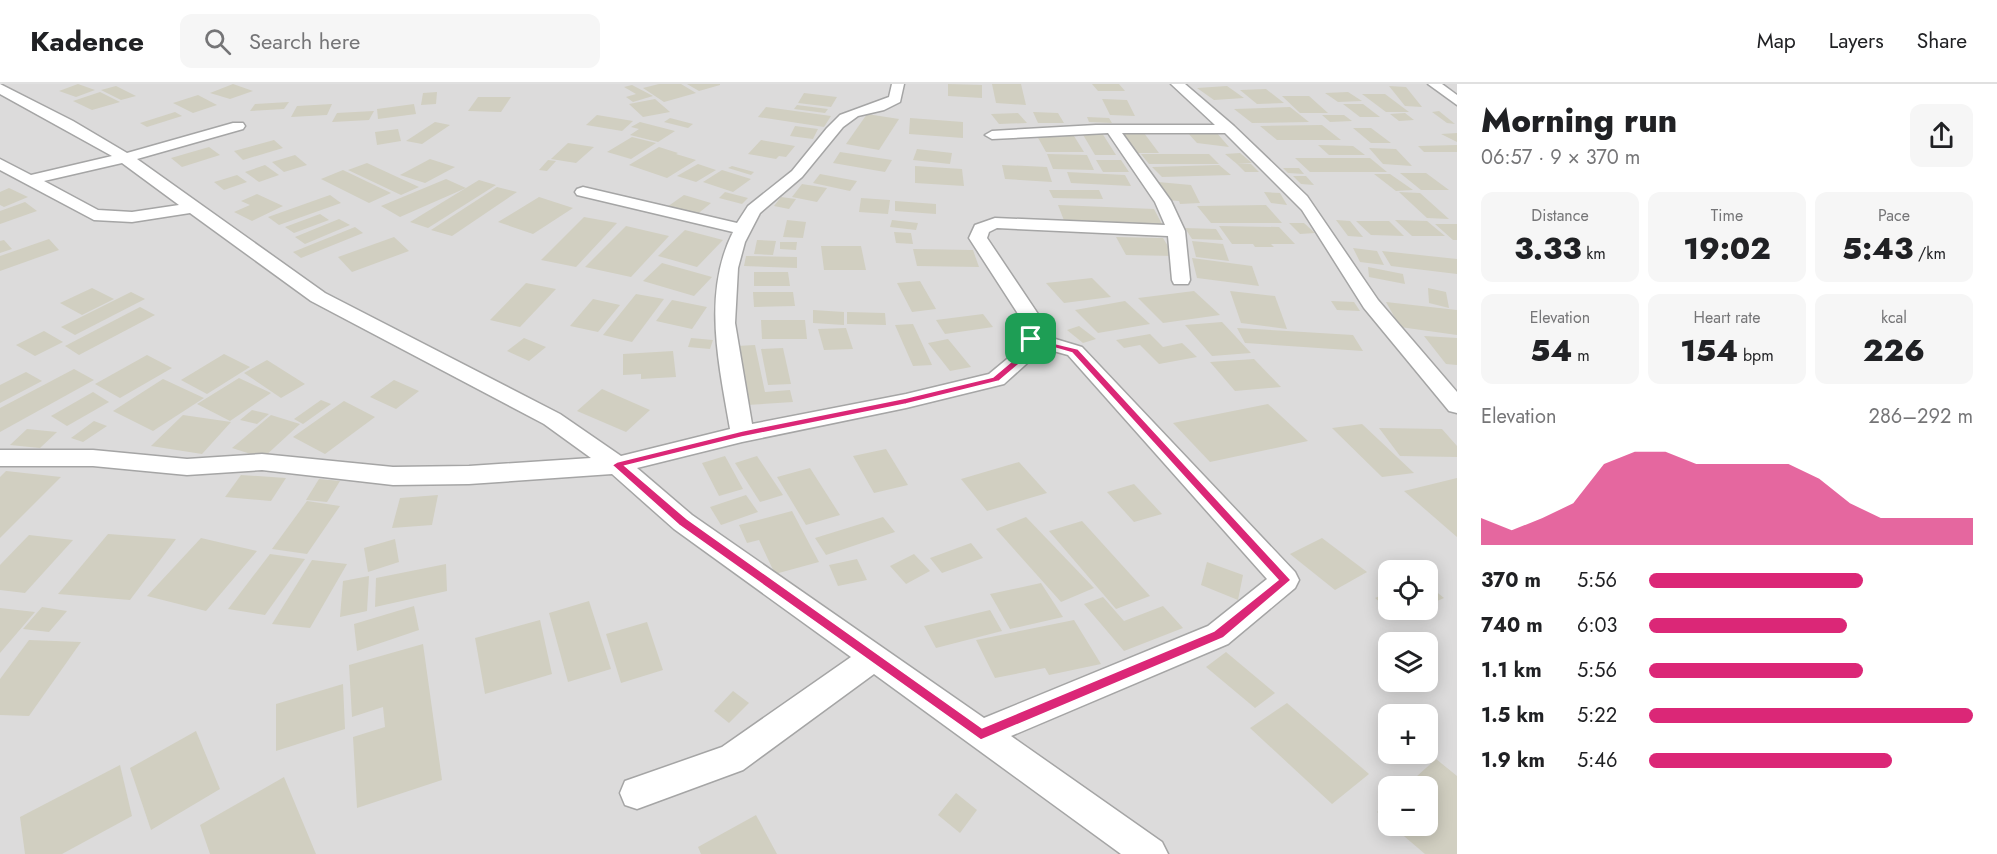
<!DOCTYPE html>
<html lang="en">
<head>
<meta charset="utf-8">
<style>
  :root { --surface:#fff; --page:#f6f6f6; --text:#202124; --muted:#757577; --line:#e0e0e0; --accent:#db2777 }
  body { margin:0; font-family:Jost,sans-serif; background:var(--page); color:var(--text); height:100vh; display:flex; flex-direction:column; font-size:22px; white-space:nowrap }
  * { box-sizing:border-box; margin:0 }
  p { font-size:20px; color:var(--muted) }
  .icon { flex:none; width:33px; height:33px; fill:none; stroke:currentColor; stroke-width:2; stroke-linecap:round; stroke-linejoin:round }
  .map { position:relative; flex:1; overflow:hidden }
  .side { display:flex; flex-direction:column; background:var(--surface); width:540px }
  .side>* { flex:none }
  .buttons { position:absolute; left:1378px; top:476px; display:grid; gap:12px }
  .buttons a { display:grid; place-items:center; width:60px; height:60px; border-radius:12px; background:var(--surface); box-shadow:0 3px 15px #0003; font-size:30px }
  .pin { position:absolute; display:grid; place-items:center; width:51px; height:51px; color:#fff; margin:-26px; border-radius:12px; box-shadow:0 3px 9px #0006 }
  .round { display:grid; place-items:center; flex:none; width:63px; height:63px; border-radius:12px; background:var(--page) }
  .head { display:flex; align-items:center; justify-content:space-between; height:102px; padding:0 24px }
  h1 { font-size:33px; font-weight:800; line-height:45px }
  .stats { display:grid; grid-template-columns:repeat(3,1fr); gap:9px; height:102px; padding:6px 24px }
  .stats div { display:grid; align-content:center; border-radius:12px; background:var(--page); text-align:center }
  .stats b { font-size:30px; font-weight:800 }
  .stats small { font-size:16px; font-weight:400 }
  .stats p { font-size:16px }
  .chart { height:168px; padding:12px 24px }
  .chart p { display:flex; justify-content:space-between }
  .chart svg { width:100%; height:108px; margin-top:6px; fill:var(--accent); opacity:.7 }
  ul { padding:0 24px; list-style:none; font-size:20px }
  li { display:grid; grid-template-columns:96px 72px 1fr; align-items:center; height:45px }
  li i { height:15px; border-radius:8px; background:var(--accent) }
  header { display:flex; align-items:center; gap:36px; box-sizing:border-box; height:84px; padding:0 30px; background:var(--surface); border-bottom:2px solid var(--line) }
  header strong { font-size:28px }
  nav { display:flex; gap:33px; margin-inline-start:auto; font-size:21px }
  .search { width:420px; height:54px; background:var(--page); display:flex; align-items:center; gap:15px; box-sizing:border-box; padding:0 21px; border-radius:12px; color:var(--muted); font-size:22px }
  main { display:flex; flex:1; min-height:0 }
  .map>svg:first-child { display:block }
</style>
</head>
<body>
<header>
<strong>Kadence</strong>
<div class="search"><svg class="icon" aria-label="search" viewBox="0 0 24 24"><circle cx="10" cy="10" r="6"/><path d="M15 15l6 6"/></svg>Search here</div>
<nav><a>Map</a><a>Layers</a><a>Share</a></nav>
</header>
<main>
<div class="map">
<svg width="1457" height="770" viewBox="0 0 1457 770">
  <rect width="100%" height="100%" fill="#eeefe4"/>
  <path fill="#dcdbdb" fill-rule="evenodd" d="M0 0H1457V770H0ZM1389 486H1428V525H1389ZM1389 558H1428V597H1389ZM1389 630H1428V669H1389ZM1389 702H1428V741H1389Z"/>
  <g fill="#d1cfc1">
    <polygon points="78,0 95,6 76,13 59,7"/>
    <polygon points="233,0 253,7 230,15 210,9"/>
    <polygon points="659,0 681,0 696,9 664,18 643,4"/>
    <polygon points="687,0 720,0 720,1 699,7"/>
    <polygon points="948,0 982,1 982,14 948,12"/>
    <polygon points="992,0 1021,0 1026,21 996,19"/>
    <polygon points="1092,0 1119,0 1125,7 1098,7"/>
    <polygon points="632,1 653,12 633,18 626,13 636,10 624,3"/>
    <polygon points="116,2 136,12 121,16 101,6"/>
    <polygon points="1227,2 1244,14 1214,16 1197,4"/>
    <polygon points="1389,2 1406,3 1422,23 1405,22"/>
    <polygon points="1266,5 1284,19 1257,20 1240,6"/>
    <polygon points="100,8 120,18 92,26 73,17"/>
    <polygon points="437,8 436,20 421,21 423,9"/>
    <polygon points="1348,8 1362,17 1338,18 1325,9"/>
    <polygon points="804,9 837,13 831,23 798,19"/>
    <polygon points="1362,10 1385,10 1409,28 1386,28"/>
    <polygon points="198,11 217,21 193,29 173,19"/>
    <polygon points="1282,12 1309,12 1328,29 1300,29"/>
    <polygon points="478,13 511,13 501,28 468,27"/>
    <polygon points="655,15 670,28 643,33 629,20"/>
    <polygon points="1102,15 1127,16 1135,32 1110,31"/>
    <polygon points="289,18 284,25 250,27 255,20"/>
    <polygon points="332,20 327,31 291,33 297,22"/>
    <polygon points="414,20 416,30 378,35 377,25"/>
    <polygon points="1343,20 1363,20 1380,33 1360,33"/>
    <polygon points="797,21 828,25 825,29 794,25"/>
    <polygon points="766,23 831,32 824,43 758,33"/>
    <polygon points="1290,23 1309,38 1252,39 1234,25"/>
    <polygon points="374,27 369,36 332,38 337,29"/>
    <polygon points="1439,27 1455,40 1447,39 1432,28"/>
    <polygon points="175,28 182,32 147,43 140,39"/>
    <polygon points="1033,28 1058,29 1064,39 1038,39"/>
    <polygon points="1018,29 1027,39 999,40 991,30"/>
    <polygon points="1405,29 1414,36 1399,37 1390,30"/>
    <polygon points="867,30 899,35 879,66 846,60"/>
    <polygon points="597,31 633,37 622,47 586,41"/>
    <polygon points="1322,31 1344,31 1352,37 1330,38"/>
    <polygon points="1087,33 1109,34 1112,39 1089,38"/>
    <polygon points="670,34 693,40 688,44 664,38"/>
    <polygon points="910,34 963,38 963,54 909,50"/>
    <polygon points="435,38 450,41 422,60 406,57"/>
    <polygon points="640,38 675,47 658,58 630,51 639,45 631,43"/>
    <polygon points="1322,41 1341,56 1277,56 1260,42"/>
    <polygon points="795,42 818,45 813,55 790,52"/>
    <polygon points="1353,44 1371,44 1391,59 1371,59"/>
    <polygon points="398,45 401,57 377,61 375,48"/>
    <polygon points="1187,48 1216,48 1229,63 1197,59"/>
    <polygon points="1082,49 1102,49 1116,71 1095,71"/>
    <polygon points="1121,49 1144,49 1159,69 1135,69"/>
    <polygon points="1457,49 1457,58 1441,50"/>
    <polygon points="1037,52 1074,52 1084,68 1046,68"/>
    <polygon points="632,53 656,59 631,75 607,68"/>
    <polygon points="274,56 283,64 243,76 234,67"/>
    <polygon points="761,56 795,62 786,73 779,72 776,75 748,70"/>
    <polygon points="568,59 594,63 576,79 551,75"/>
    <polygon points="1318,61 1353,62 1365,71 1329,71"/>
    <polygon points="1457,61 1457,68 1424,68 1418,62"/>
    <polygon points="209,63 220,71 182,83 171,74"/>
    <polygon points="659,63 678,69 676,70 696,76 667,94 629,81"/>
    <polygon points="1369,64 1396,65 1412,82 1383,80"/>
    <polygon points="917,65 952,69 950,80 913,76"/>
    <polygon points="840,68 892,76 885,88 833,79"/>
    <polygon points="1240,69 1252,79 1237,80 1225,70"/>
    <polygon points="1047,70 1087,71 1094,86 1053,85"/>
    <polygon points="1141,70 1209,70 1219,80 1149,80"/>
    <polygon points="295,71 307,81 284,88 272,78"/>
    <polygon points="1295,74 1370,74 1387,88 1310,88"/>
    <polygon points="430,75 455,83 425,99 400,91"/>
    <polygon points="548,76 556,77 547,87 539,86"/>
    <polygon points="1096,76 1121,76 1129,88 1103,88"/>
    <polygon points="367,79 419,103 401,111 348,86"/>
    <polygon points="698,80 716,86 696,98 677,92"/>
    <polygon points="1237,80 1251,80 1259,88 1245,88"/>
    <polygon points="265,81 279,91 259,98 245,88"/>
    <polygon points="1002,81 1047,83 1052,98 1005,95"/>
    <polygon points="1219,81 1231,91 1162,93 1152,83"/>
    <polygon points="732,82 754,88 751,91 728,84"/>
    <polygon points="915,82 962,85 964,102 915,99"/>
    <polygon points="1283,84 1299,84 1304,90 1288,89"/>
    <polygon points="343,86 391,109 369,119 321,95"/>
    <polygon points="722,86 751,95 733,108 703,98"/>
    <polygon points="1067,88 1125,91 1131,102 1071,99"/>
    <polygon points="1400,89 1426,89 1449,106 1421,106"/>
    <polygon points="820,90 857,97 850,107 813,99"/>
    <polygon points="1374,90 1390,90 1413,106 1396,107"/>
    <polygon points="237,91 247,98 224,106 214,98"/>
    <polygon points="1293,92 1306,92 1314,101 1301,100"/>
    <polygon points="446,95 466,104 400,133 381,122"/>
    <polygon points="479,96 496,101 428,144 410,138"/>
    <polygon points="1158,98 1191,101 1200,119 1180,120 1179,117 1166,116"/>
    <polygon points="802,100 827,104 817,118 792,113"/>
    <polygon points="497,103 517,108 452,152 431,146"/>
    <polygon points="9,104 28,113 4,123 0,121 0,108"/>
    <polygon points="1049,106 1099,106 1103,115 1053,114"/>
    <polygon points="725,108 748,114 742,120 719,114"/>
    <polygon points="1264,108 1280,109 1287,121 1271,119"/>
    <polygon points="1399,108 1420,109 1449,135 1427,134"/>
    <polygon points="257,110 283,122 252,137 234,128 250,121 241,117"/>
    <polygon points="330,111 341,119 279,141 268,133"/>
    <polygon points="684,111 711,119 695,132 667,123"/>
    <polygon points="539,113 573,124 533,150 498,138"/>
    <polygon points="781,113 796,115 789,125 774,122"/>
    <polygon points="861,114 890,116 888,130 859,128"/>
    <polygon points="895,117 936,120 936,130 895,127"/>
    <polygon points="25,118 37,127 0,140 0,127"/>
    <polygon points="1058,121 1154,125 1164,144 1065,139"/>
    <polygon points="1266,121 1282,139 1211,139 1197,122"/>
    <polygon points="320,130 329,136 294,149 285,143"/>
    <polygon points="584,133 617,139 576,183 541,176"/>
    <polygon points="339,135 350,141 305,160 295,153"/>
    <polygon points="787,136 806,138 803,154 783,153"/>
    <polygon points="892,136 918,139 916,146 890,143"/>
    <polygon points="1336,136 1350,137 1363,153 1348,152"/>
    <polygon points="1395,136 1427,137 1445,152 1412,152"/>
    <polygon points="1356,137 1389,137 1404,152 1371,151"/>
    <polygon points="1289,139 1304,139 1315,149 1300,150"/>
    <polygon points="1435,140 1457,140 1457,156 1453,156"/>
    <polygon points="626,142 669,152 631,193 585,183"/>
    <polygon points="1219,142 1279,143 1295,160 1271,160 1274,163 1255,163 1253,160 1232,160"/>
    <polygon points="355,143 363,149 301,174 293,168"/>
    <polygon points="1185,144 1216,145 1223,156 1192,155"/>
    <polygon points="685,146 723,156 697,183 658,172"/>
    <polygon points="894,148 911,149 913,160 896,159"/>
    <polygon points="394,153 409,167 352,188 338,173"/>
    <polygon points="1116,153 1163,154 1174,172 1126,171"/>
    <polygon points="49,155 59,166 0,187 0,172"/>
    <polygon points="4,156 12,165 0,169 0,157"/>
    <polygon points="757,156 776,157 773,171 754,170"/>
    <polygon points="1192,157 1223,160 1229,177 1196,173"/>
    <polygon points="780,158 797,158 796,166 780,165"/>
    <polygon points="821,162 861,162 866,186 824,186"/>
    <polygon points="1353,164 1377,167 1384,181 1360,178"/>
    <polygon points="913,165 973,166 979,183 917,182"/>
    <polygon points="1382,167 1457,175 1457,190 1391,182"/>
    <polygon points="746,172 797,173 797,184 744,182"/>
    <polygon points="1192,174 1252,182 1259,202 1197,194"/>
    <polygon points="662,179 712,193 694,212 643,197"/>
    <polygon points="1368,183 1403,190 1405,200 1369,193"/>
    <polygon points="754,188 788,188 790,202 754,202"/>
    <polygon points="1092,194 1111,213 1064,219 1046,199"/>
    <polygon points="920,197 936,225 912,228 897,199"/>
    <polygon points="526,199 556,205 520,243 490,236"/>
    <polygon points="92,204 114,215 82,231 60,219"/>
    <polygon points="1428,204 1446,208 1449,224 1429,219"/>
    <polygon points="1194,207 1220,231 1163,239 1138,214"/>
    <polygon points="1230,207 1275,212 1287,245 1241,239"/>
    <polygon points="131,208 145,215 75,251 61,243"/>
    <polygon points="753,208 793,208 795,222 754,223"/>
    <polygon points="636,210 664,215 632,258 603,251"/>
    <polygon points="593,215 620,221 598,248 570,242"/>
    <polygon points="672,216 707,223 692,245 656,237"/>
    <polygon points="1125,217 1150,240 1098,249 1075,226"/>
    <polygon points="1331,217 1354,218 1360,227 1337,226"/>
    <polygon points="1386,218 1457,226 1457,251 1400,243"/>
    <polygon points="140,223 155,231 79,271 65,262"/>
    <polygon points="813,226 844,228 844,241 813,239"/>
    <polygon points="847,228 885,229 886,241 847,240"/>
    <polygon points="983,230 993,243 945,250 936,236"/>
    <polygon points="761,236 805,236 807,255 762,255"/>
    <polygon points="1222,238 1251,269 1212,272 1185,241"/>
    <polygon points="913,240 932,281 913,282 895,241"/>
    <polygon points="1079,242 1096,255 1083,259 1067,246"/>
    <polygon points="846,244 853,265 824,266 818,245"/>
    <polygon points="1237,244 1353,251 1363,267 1245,259"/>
    <polygon points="44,247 63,258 35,272 16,261"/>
    <polygon points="1150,250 1163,263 1182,259 1197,273 1159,280 1140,261 1124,264 1116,256"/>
    <polygon points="1424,252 1457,254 1457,281 1446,280"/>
    <polygon points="524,254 546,263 529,277 507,267"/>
    <polygon points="691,254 713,256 710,265 688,263"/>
    <polygon points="948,255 971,283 950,287 928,259"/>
    <polygon points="755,261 765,308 790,306 793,318 747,321 737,262"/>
    <polygon points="783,264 791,300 768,301 761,265"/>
    <polygon points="673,267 676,293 641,295 641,290 623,291 623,270"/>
    <polygon points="224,270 250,283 207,310 181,296"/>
    <polygon points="147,271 172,284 120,314 95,300"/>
    <polygon points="1254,275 1281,303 1235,307 1210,278"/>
    <polygon points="267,276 305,300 281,314 244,289"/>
    <polygon points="74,285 94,296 0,348 0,324"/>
    <polygon points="26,288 42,297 0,319 0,301"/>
    <polygon points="239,294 271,309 230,337 197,320"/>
    <polygon points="163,295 204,314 153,347 113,327"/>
    <polygon points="394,296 419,307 396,325 370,313"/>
    <polygon points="602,305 650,326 626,348 577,327"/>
    <polygon points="93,308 109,318 67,342 51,332"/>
    <polygon points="321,316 331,320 303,340 294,335"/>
    <polygon points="344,317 375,333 325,370 293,353"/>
    <polygon points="1268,320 1308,357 1210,378 1173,339"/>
    <polygon points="252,326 269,330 257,340 240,336"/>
    <polygon points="183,331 231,338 202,370 151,362"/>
    <polygon points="271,331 300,340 263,374 232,364"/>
    <polygon points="94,337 107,342 83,358 71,354"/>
    <polygon points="1362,340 1414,389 1382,393 1332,344"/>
    <polygon points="1379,344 1442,345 1457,362 1457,373 1400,372"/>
    <polygon points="27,345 57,348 40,364 10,361"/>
    <polygon points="886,365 908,401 874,409 853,372"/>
    <polygon points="725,372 743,405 719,412 702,379"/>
    <polygon points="757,372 783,411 760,418 735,379"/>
    <polygon points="1019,378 1047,409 987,427 961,395"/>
    <polygon points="810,384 840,431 806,441 777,393"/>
    <polygon points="6,387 61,393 0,454 0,393"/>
    <polygon points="241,391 286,394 271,417 225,413"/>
    <polygon points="1457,394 1457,453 1404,407"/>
    <polygon points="319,395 340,397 327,418 306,416"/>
    <polygon points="1134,400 1162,430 1134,438 1107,408"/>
    <polygon points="438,411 432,441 392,444 400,414"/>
    <polygon points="746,411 758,428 721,441 710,423"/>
    <polygon points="307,417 340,422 307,470 272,465"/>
    <polygon points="792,427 819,478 775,490 759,456 747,459 739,441"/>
    <polygon points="883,433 895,448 826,471 815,454"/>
    <polygon points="1026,433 1094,504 1061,518 996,445"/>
    <polygon points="1082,437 1150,512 1116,525 1049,447"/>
    <polygon points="108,450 176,455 130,516 58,510"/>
    <polygon points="29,451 73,456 25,509 0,506 0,481"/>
    <polygon points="201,454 257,467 206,527 147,512"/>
    <polygon points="1322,454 1367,488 1335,506 1290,470"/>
    <polygon points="395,455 399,478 368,488 364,464"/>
    <polygon points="971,459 983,474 942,489 930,474"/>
    <polygon points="270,470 305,475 265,531 228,525"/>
    <polygon points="914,470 930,487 906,500 890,482"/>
    <polygon points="857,475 867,496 838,502 829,481"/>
    <polygon points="312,476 347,480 310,544 272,540"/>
    <polygon points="1207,478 1243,491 1238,516 1201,501"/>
    <polygon points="446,480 447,507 375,523 376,494"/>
    <polygon points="369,492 367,527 340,533 343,497"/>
    <polygon points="1041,499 1063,533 1010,545 990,510"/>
    <polygon points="1428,501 1444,514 1428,521"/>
    <polygon points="1389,508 1389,525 1420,525 1400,535 1375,514"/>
    <polygon points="1103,513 1124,537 1163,522 1183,544 1124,567 1084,520"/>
    <polygon points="589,517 611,585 568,598 549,529"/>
    <polygon points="414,522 419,546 357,567 354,540"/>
    <polygon points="42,523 67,527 49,548 23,545"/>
    <polygon points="0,524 35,528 0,569"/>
    <polygon points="990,526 1002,547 936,564 924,542"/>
    <polygon points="540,536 552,590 485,610 475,554"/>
    <polygon points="1074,536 1101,580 1049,591 1045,584 995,594 976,556"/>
    <polygon points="647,538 663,586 621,599 606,550"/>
    <polygon points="29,556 81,558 29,632 0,631 0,595"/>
    <polygon points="423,560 442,696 357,724 353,653 385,643 383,623 352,633 349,581"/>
    <polygon points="1226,568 1275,609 1255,624 1206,583"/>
    <polygon points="343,600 345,645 276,667 276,620"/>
    <polygon points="733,607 749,619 729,639 714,627"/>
    <polygon points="1287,619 1369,690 1332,720 1250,644"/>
    <polygon points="196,647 220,705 151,746 130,684"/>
    <polygon points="1436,675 1457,692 1457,770 1425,770 1391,741 1428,741 1428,702 1406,702"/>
    <polygon points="120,681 132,732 62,770 25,770 20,733"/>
    <polygon points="284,693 316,770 210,770 200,741"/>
    <polygon points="956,709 977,726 960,749 938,731"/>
    <polygon points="1389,717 1389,739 1377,728"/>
    <polygon points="756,731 777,770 701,770 698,763"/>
  </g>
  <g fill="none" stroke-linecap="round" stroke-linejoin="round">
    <g stroke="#a5a5a5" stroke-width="3">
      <g id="minor">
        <path d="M0 0 73 37 127 69 233 39H243L245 42 243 45 137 75 325 209 560 330 621 372 730 345C719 281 702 209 733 148L577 111 575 108 577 105 583 103 737 139 748 122 792 87 827 44 840 31 889 13 892 0H904L900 18 884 26 858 32 843 43 802 93 760 129 745 158 738 184 735 239 752 340 906 310 989 290 1018 266 1024 239 969 154 975 141 995 134 1165 141 1155 118 1108 49 992 55 985 51 992 47 1096 41H1215L1171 0H1185L1234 42 1307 112 1378 216 1457 308V329L1449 327 1364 224 1302 126 1225 49H1122L1171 117 1185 147 1190 196 1188 200H1174L1172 196 1168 152 997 144 989 148 987 154 1044 239 1042 251 1082 263 1295 488 1299 496 1295 504 1228 560 1011 652 1162 758 1168 770H1121L874 590 743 686 637 725 625 721 620 709 625 697 722 663 851 573 674 445 612 390 469 400 393 401 262 386 187 391 93 382H0V366H93L187 375 262 370 393 383 469 382 591 374 544 340 311 217 190 129 132 138 94 136 0 86V75L31 91 112 72 0 10ZM122 79 179 121 132 128 98 126 44 97ZM1039 263 1068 271 1267 495 1208 542 984 634 692 431 637 384 742 358 906 324 1004 300 1035 272Z"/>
        <polygon points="1428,0 1442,0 1457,11 1457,21"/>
      </g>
    </g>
    <use href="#minor" fill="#fff" fill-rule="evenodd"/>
  </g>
  <path fill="#db2777" stroke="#fff" stroke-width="1.5" fill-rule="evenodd" d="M1028 253 1078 265 1291 496 1223 554 981 656 679 441 612 381 617 378 742 347 906 314 993 293 1024 267ZM1034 258 1072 269 1278 496 1214 547 982 644 687 435 625 382 742 353 906 320 999 297 1031 270Z"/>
</svg>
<div class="buttons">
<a><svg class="icon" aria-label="locate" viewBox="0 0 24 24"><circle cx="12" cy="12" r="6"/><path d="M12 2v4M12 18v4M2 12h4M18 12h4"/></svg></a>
<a><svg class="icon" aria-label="layers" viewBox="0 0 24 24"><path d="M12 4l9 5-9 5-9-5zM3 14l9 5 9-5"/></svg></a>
<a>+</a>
<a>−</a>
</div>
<div class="pin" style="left:1031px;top:255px;background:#1e9e55"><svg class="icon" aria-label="arrive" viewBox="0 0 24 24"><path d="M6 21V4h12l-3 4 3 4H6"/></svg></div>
</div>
<section class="side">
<div class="head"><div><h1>Morning run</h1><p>06:57 · 9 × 370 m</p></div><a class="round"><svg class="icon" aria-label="share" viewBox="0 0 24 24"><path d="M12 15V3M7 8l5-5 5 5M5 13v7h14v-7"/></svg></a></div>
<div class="stats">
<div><p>Distance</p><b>3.33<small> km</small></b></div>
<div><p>Time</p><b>19:02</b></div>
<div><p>Pace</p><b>5:43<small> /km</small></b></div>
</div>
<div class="stats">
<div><p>Elevation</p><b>54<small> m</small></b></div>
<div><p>Heart rate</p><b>154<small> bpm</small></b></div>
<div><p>kcal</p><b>226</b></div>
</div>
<div class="chart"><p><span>Elevation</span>286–292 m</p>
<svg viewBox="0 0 160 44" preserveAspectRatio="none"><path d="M0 44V33L10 38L20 33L30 27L40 11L50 6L60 6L70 11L80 11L90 11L100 11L110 17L120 27L130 33L140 33L150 33L160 33V44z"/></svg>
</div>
<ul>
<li><b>370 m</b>5:56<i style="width:66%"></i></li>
<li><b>740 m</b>6:03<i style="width:61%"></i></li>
<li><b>1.1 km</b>5:56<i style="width:66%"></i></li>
<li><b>1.5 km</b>5:22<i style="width:100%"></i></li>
<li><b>1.9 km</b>5:46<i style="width:75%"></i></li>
</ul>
</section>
</main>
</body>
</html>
